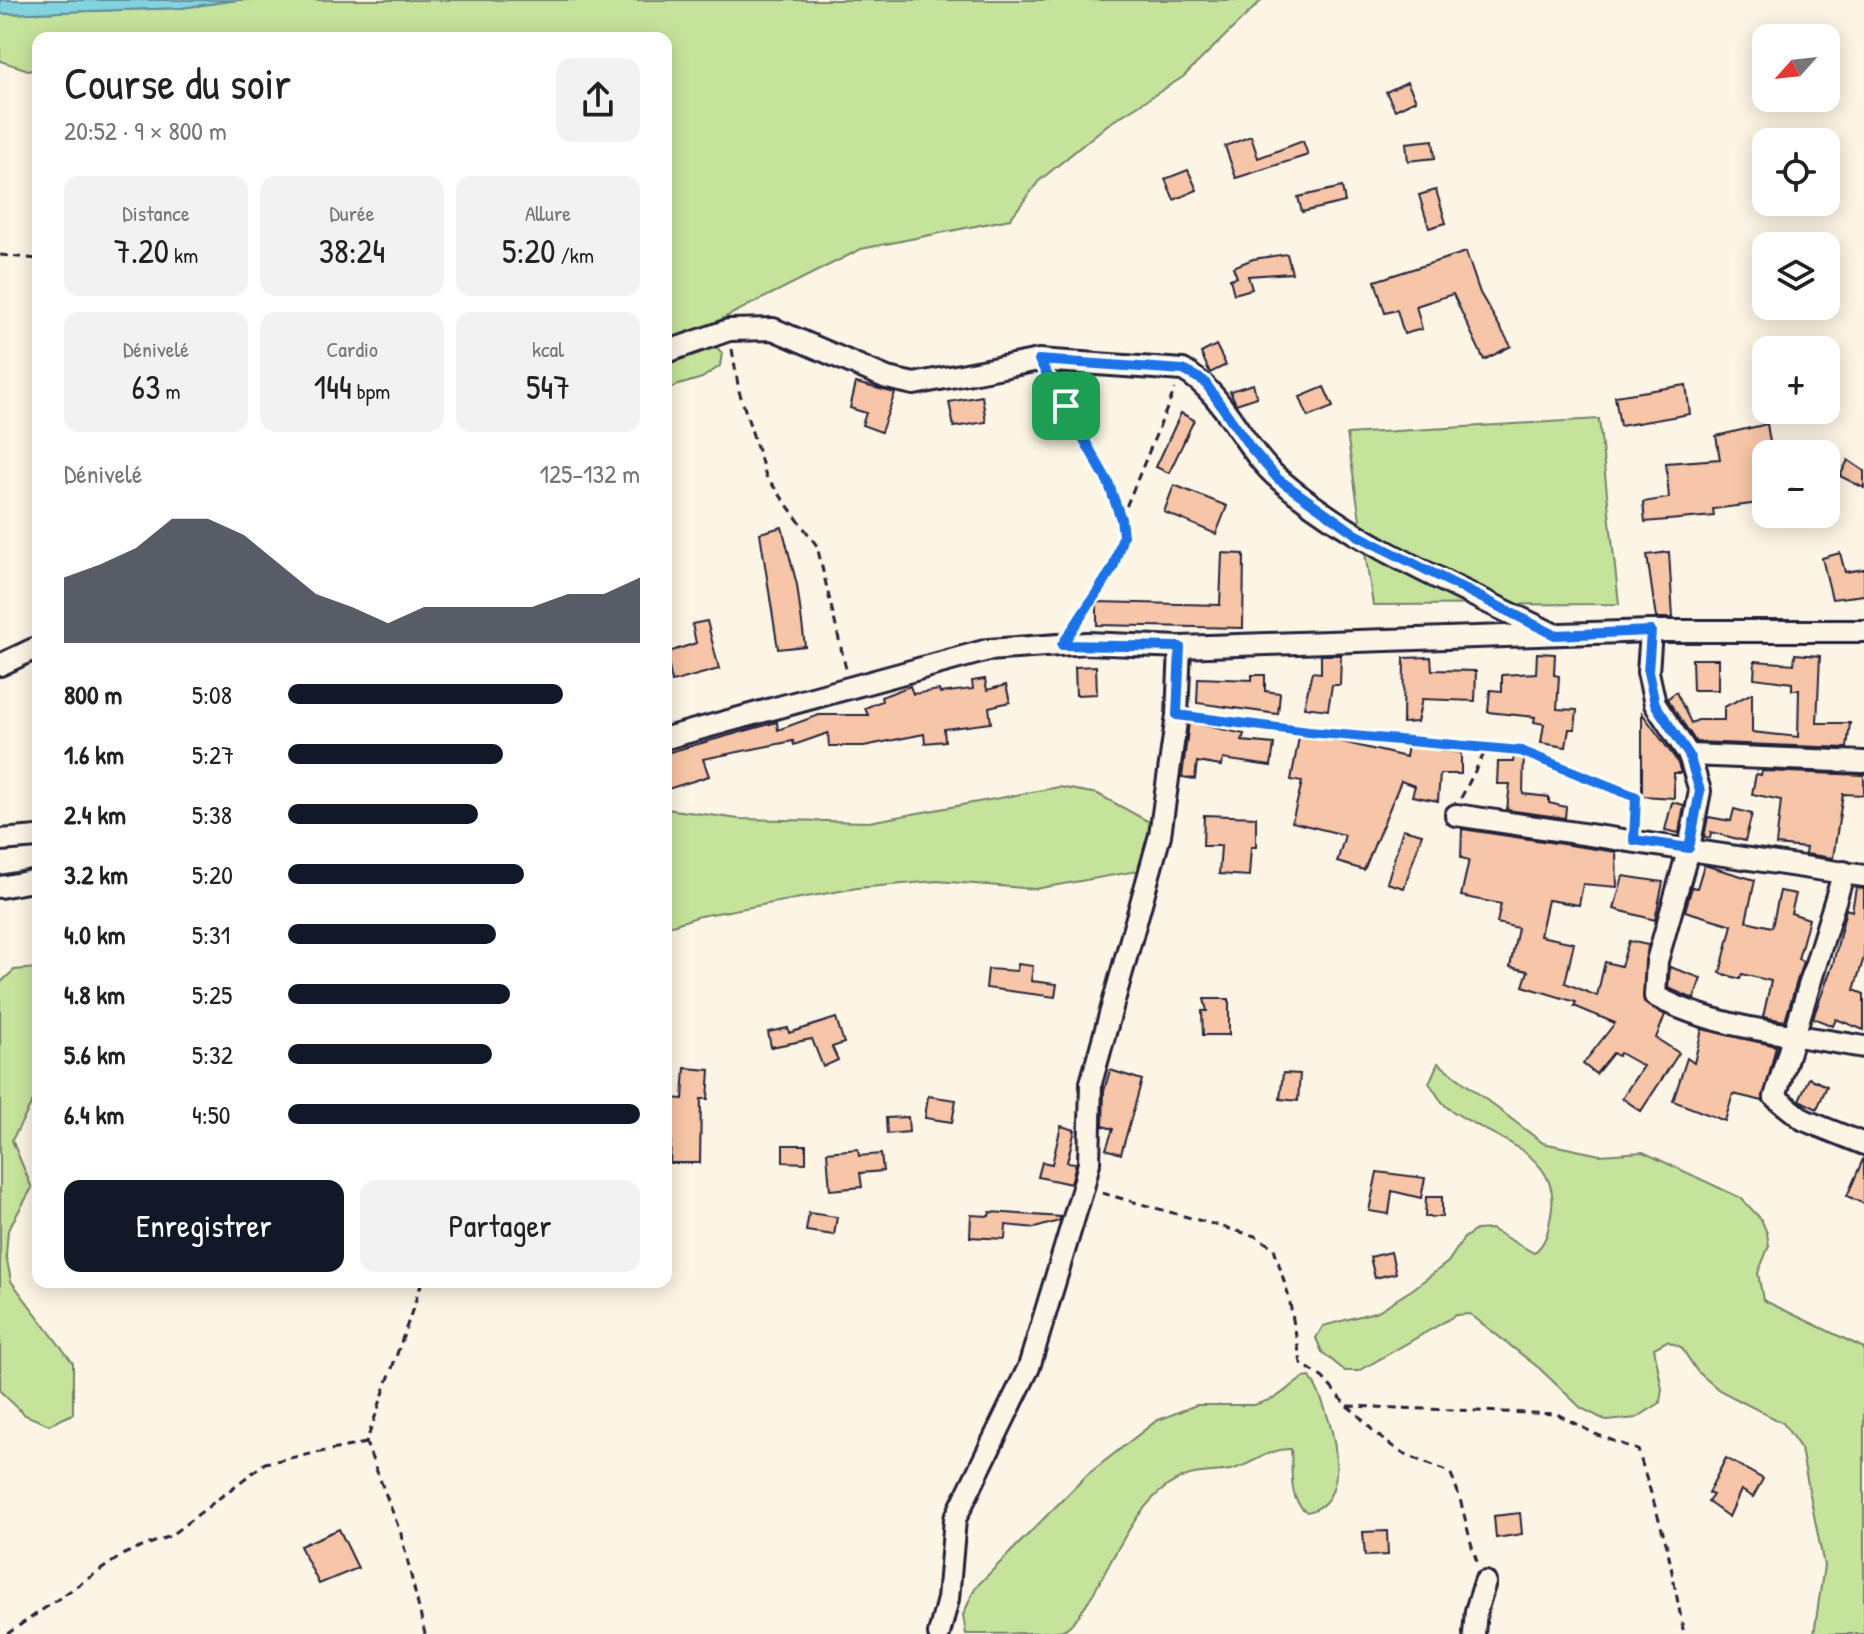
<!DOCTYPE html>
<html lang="fr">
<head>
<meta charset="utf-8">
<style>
  :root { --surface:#fff; --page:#f2f2f2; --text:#222; --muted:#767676; --accent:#111827 }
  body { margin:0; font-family:"Patrick Hand",sans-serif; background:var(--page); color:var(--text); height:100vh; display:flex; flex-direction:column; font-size:30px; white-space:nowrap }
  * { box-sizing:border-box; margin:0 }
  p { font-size:26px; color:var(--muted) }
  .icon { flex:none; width:44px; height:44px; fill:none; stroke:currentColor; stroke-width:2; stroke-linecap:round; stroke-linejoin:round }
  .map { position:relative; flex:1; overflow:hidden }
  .details { position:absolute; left:32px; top:32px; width:640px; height:1256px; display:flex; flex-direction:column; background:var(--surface); border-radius:16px; box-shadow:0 4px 20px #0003 }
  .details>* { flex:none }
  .needle { width:52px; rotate:243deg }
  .buttons { position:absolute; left:1752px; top:24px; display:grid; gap:16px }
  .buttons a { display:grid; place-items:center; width:88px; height:88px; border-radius:16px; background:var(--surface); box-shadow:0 4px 20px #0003; font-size:40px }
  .pin { position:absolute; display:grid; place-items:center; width:68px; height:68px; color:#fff; margin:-34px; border-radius:16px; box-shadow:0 4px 12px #0006 }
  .round { display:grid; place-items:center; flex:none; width:84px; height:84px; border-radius:16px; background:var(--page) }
  .headline { display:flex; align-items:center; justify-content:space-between; height:136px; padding:0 32px }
  h1 { font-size:44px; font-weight:600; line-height:60px }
  .metrics { display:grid; grid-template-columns:repeat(3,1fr); gap:12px; height:136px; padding:8px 32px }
  .metrics div { display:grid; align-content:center; border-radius:16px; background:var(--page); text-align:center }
  .metrics b { font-size:34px; font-weight:600 }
  .metrics small { font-size:22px; font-weight:400 }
  .metrics p { font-size:22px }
  .chart { height:224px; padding:16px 32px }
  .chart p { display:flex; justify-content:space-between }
  .chart svg { width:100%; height:144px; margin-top:8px; fill:var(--accent); opacity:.7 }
  .action { display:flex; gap:16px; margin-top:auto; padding:16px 32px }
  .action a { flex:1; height:92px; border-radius:16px; background:var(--accent); color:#fff; font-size:32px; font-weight:600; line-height:92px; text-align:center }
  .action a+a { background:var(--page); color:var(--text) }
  ul { padding:0 32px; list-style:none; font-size:26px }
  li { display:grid; grid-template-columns:128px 96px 1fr; align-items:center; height:60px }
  li i { height:20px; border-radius:10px; background:var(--accent) }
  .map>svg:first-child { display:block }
</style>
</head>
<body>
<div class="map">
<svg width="1864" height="1634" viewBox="0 0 1864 1634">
  <rect width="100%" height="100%" fill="#fcf5e5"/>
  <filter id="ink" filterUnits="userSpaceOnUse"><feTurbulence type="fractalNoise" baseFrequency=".0125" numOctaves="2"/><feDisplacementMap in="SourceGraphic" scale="16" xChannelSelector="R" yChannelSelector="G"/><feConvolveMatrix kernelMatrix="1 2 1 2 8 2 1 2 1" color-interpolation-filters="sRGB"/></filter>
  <g filter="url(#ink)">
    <g fill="#c6e39b" stroke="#74826b" stroke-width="2">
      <polygon points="237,0 1262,0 1183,77 1107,125 1039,181 1010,219 861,249 666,347 666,38 38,38 38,73 0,61 0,14 181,8"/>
      <polygon points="713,343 722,353 720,366 702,378 666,389 666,360"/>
      <polygon points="1599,419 1619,604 1373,605 1347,434"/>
      <polygon points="1059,787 1098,794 1153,824 1143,870 1035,889 937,881 857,888 700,916 666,927 666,809 739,819 869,822"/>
      <polygon points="38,968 38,1092 12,1140 32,1188 8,1230 6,1255 11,1281 73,1363 73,1414 49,1425 25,1415 0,1391 0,983 14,970"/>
      <path d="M1438 1063 1543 1143 1600 1155 1643 1152 1741 1198 1761 1219 1767 1233 1769 1246 1758 1273 1763 1300 1864 1348V1634H1814L1824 1566 1801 1449 1783 1423 1719 1390 1697 1371 1681 1347 1667 1341 1654 1348 1662 1389 1660 1403 1636 1418 1607 1421 1581 1408 1539 1368 1470 1314 1456 1315 1359 1371H1345L1322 1352 1316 1338 1323 1326 1378 1311 1413 1289 1448 1262 1464 1238 1476 1230 1491 1229 1534 1253C1547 1242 1548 1231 1551 1215 1564 1151 1488 1138 1448 1108 1440 1102 1435 1091 1429 1083Z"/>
      <path d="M1303 1378 1310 1377C1330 1407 1359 1502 1307 1512 1287 1500 1293 1469 1291 1449 1268 1448 1253 1465 1230 1470 1216 1473 1200 1471 1187 1476 1141 1491 1117 1553 1094 1592 1086 1604 1076 1624 1063 1630 1041 1634 992 1634 966 1634L963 1615 975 1588 1087 1475 1156 1421 1196 1405H1254L1275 1398Z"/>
    </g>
    <polygon fill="#83d3df" stroke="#5c8c9d" stroke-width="2" points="0,0 237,0 181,8 0,14"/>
    <g fill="#f7c5a7" stroke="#22223b" stroke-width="2">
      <polygon points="1407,82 1416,100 1395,110 1386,92"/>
      <polygon points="1251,136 1258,158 1303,141 1308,155 1236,178 1225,146"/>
      <polygon points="1433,140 1435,158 1408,161 1406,143"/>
      <polygon points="1188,170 1197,190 1174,200 1165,179"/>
      <polygon points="1342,187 1345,202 1302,212 1298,197"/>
      <polygon points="1436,190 1446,223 1429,228 1419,195"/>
      <polygon points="1466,252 1480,293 1511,346 1484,360 1453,294 1416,306 1422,329 1404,334 1397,310 1385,313 1375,281"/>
      <polygon points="1287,254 1292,273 1248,276 1252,289 1234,294 1230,279 1237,277 1233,267 1253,259"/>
      <polygon points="1216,345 1226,365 1210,373 1201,353"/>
      <polygon points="856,383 895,393 881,432 862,425 866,413 850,408"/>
      <polygon points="1253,384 1257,397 1236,404 1230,391"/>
      <polygon points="1686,385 1690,414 1620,426 1615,396"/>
      <polygon points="1324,387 1333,407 1308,417 1300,397"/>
      <polygon points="982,396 986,422 954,427 949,402"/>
      <polygon points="1181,413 1194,420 1169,473 1156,467"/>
      <polygon points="1767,424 1772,454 1766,454 1766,502 1713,509 1714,516 1645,522 1643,502 1669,498 1666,463 1720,459 1716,436"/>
      <polygon points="1848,460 1864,471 1864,488 1840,476"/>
      <polygon points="1174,485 1227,506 1216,534 1164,512"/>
      <polygon points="782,527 797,585 805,646 778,649 760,533"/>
      <polygon points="1669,552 1673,618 1656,618 1647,555"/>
      <polygon points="1222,553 1244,554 1243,628 1097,625 1097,602 1220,605"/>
      <polygon points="1840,553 1845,572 1864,569 1864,595 1832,599 1822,558"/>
      <polygon points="707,621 719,669 672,682 666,653 696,643 692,624"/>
      <polygon points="1537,653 1555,654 1554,675 1559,676 1557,709 1577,710 1575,729 1569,729 1566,747 1541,743 1544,724 1534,722 1535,717 1488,712 1490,690 1502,691 1502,675 1536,673"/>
      <polygon points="1795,654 1820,656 1817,723 1850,723 1847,748 1696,742 1667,699 1676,692 1691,723 1698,720 1724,720 1724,707 1752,693 1752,732 1798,737 1799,690 1792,690 1792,683 1754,678 1755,661 1794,664"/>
      <polygon points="1321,655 1341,655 1340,685 1332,685 1328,710 1304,707 1312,672 1321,673"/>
      <polygon points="1431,657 1432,670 1476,671 1475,701 1422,699 1417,722 1403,723 1404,658"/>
      <polygon points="1692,659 1718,659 1718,690 1693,690"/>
      <polygon points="1096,666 1097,694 1076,695 1075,667"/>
      <polygon points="1252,675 1265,675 1265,691 1280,693 1278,714 1197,703 1198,678 1252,680"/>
      <polygon points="985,679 987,690 1006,685 1010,702 989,707 991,723 944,729 945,741 925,743 924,734 864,746 829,746 828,733 794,745 793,741 703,759 709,776 668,789 666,753 777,722 778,730 819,715 868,715 865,708 882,701 881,697 910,686 913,694 939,690 940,693 973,689 972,681"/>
      <polygon points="1642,713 1677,761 1681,773 1674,773 1674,798 1642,796"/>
      <polygon points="1189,722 1244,734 1242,741 1274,744 1271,766 1223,759 1221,766 1197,762 1195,779 1182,777"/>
      <polygon points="1300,732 1406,757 1408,745 1461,753 1461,774 1440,774 1438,801 1412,796 1415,786 1401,781 1364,870 1337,862 1345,835 1292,822 1302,782 1291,780"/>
      <polygon points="1515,747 1524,748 1523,794 1549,797 1549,803 1566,807 1565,818 1507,810 1510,784 1497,784 1498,762 1513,762"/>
      <polygon points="1762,771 1864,775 1864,795 1843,794 1833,858 1805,854 1806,848 1776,845 1781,800 1752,794 1756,774 1761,775"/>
      <polygon points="1672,802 1684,805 1679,833 1665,830"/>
      <polygon points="1734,809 1752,814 1745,841 1711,832 1710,838 1704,837 1708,817 1731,821"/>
      <polygon points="1204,815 1256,817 1256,847 1251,847 1249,876 1219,874 1221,846 1203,846"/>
      <polygon points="1403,829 1422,834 1404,888 1387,883"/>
      <polygon points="1462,829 1616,852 1617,887 1583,884 1579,905 1548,900 1540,936 1574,943 1565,983 1597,996 1605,962 1621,966 1629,941 1648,945 1644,1002 1665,1015 1656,1038 1679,1053 1641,1111 1622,1098 1643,1066 1620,1053 1618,1056 1613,1053 1596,1074 1583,1064 1615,1023 1574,1006 1576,1002 1523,986 1528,971 1510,967 1518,928 1497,923 1501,904 1461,896 1469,860 1461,858"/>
      <polygon points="1704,865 1755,880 1746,921 1772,927 1780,891 1796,894 1791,913 1809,919 1798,959 1803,961 1785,1021 1763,1017 1771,981 1742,974 1740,979 1720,973 1732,925 1685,911 1692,887 1697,888"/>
      <polygon points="1623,876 1663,882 1655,920 1614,909"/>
      <polygon points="1856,888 1864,889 1864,957 1854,990 1864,994 1864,1030 1836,1019 1833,1026 1813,1018 1833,964 1846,909 1852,911"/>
      <polygon points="1018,964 1033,966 1031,981 1057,984 1055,997 986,988 988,969 1017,971"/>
      <polygon points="1670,967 1701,978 1694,999 1668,988"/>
      <polygon points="1204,999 1229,999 1229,1035 1203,1035 1202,1011 1207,1011"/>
      <polygon points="836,1018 844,1043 832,1047 838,1060 823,1067 812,1039 771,1047 768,1032 788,1028 789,1033"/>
      <polygon points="1702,1029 1776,1046 1763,1101 1733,1094 1725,1121 1673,1101 1687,1058 1694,1063"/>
      <polygon points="685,1068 710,1070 708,1099 701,1099 700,1163 670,1163 672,1098 683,1099"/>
      <polygon points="1110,1070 1142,1080 1121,1154 1106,1149 1113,1129 1103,1126 1104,1091"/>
      <polygon points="1283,1073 1300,1074 1298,1101 1280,1099"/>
      <polygon points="1809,1078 1827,1086 1817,1109 1799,1100"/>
      <polygon points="928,1096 956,1100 952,1122 925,1118"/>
      <polygon points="908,1117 909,1132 887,1134 886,1118"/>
      <polygon points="1061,1126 1075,1130 1067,1162 1076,1163 1071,1184 1038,1177 1042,1162 1052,1164"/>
      <polygon points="783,1145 806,1145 806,1163 783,1162"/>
      <polygon points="858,1149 859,1156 881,1154 883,1171 860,1173 862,1187 830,1190 827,1152"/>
      <polygon points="1864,1157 1864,1204 1847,1196"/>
      <polygon points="1377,1172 1425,1178 1421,1198 1392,1191 1389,1214 1369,1211"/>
      <polygon points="1426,1197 1442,1197 1442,1217 1425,1217"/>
      <polygon points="990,1212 1061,1217 1059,1221 1035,1228 1006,1225 1005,1239 970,1237 971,1215 989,1216"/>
      <polygon points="809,1213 837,1217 834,1235 806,1231"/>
      <polygon points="1391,1252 1396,1273 1375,1278 1370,1257"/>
      <polygon points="1726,1458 1763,1479 1753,1497 1741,1490 1729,1517 1708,1502 1713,1495 1708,1493"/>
      <polygon points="1520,1513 1522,1534 1496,1538 1494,1516"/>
      <polygon points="339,1529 358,1568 319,1584 300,1546"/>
      <polygon points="1387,1531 1388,1555 1365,1556 1363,1532"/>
    </g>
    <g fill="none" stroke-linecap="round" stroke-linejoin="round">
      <g stroke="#22223b" stroke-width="26">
        <g id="minor">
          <path d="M666 352 729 330 773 329 887 378 914 384 1039 360 1183 370C1226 394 1242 448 1279 479 1358 547 1459 587 1551 633"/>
          <path d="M1651 631 1648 672 1655 704 1689 755 1700 791 1689 848 1657 961 1655 996C1718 1030 1795 1034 1864 1047"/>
          <polyline points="0,665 38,647"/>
          <polyline points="666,738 988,650 1087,643 1180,647 1651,631 1864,631"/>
          <polyline points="1689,755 1864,762"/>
          <polyline points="1456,815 1864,876"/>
          <polyline points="0,840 38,837"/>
          <polyline points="1844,872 1775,1097 1804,1120 1864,1144"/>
          <polyline points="0,887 38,880"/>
          <polyline points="939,1634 948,1599 955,1519 1029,1367 1083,1188 1089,1163 1091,1083 1160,835 1177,715 1180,647"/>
          <polyline points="1474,1634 1476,1611 1485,1582"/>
        </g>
      </g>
      <g stroke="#22223b" stroke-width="3" stroke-dasharray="8 6" stroke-linecap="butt">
        <polyline points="0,255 38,259"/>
        <polyline points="732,349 739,391 766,476 817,546 846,669"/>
        <polyline points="1051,381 1108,482 1121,519 1123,536 1113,568 1073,626"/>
        <polyline points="1121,519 1175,389"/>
        <polyline points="1193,717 1521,751 1636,797 1635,824"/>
        <polyline points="1461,798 1487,748"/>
        <polyline points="1102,1193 1255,1236 1274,1248 1289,1298 1301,1363 1323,1378 1347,1406 1557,1414 1595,1434 1638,1450 1667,1546 1684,1634"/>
        <polyline points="422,1282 366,1443 401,1534 425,1634"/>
        <path d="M1347 1406C1360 1415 1368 1427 1380 1437 1400 1454 1425 1463 1450 1472 1465 1505 1466 1534 1479 1567"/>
        <polyline points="7,1634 124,1554 170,1536 265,1463 366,1443"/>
      </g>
      <use href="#minor" stroke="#fcf5e5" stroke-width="20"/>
    </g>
  </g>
  <g fill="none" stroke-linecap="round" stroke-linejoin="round" filter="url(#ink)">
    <g stroke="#fff" stroke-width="16">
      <polygon id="route" points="1039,360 1183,370 1204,381 1250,447 1278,479 1357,535 1555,635 1651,631 1648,672 1655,704 1689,755 1700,791 1689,848 1634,840 1636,797 1521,751 1309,732 1177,715 1180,647 1062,645 1113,568 1123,536 1121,519 1108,482"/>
    </g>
    <use href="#route" stroke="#1a73e8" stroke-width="10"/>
  </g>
</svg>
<div class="buttons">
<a><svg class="needle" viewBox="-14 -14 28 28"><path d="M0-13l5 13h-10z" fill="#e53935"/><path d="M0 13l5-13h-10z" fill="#767676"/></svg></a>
<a><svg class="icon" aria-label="locate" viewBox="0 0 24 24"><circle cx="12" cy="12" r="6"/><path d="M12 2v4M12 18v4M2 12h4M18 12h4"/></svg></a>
<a><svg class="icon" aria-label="layers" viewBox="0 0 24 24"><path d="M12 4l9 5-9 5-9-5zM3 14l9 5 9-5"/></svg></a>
<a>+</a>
<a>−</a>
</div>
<div class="pin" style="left:1066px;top:406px;background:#1e9e55"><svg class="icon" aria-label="arrive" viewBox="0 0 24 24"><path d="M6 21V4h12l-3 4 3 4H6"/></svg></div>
<section class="details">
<div class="headline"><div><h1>Course du soir</h1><p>20:52 · 9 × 800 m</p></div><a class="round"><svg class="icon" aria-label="share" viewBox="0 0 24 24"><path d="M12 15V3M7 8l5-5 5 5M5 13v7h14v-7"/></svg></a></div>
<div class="metrics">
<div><p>Distance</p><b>7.20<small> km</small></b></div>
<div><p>Durée</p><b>38:24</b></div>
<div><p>Allure</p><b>5:20<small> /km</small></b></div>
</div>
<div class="metrics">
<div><p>Dénivelé</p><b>63<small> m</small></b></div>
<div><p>Cardio</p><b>144<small> bpm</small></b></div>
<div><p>kcal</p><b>547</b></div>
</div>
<div class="chart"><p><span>Dénivelé</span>125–132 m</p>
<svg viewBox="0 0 160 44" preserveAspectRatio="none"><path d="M0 44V24L10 20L20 15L30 6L40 6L50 11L60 20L70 29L80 33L90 38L100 33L110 33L120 33L130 33L140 29L150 29L160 24V44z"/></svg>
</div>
<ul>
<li><b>800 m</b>5:08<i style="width:78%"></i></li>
<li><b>1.6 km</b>5:27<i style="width:61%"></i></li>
<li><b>2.4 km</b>5:38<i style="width:54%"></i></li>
<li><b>3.2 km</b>5:20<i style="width:67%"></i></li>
<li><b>4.0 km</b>5:31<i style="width:59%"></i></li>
<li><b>4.8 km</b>5:25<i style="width:63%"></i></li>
<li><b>5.6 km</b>5:32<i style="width:58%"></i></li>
<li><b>6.4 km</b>4:50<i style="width:100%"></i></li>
</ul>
<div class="action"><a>Enregistrer</a><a>Partager</a></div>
</section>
</div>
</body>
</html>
